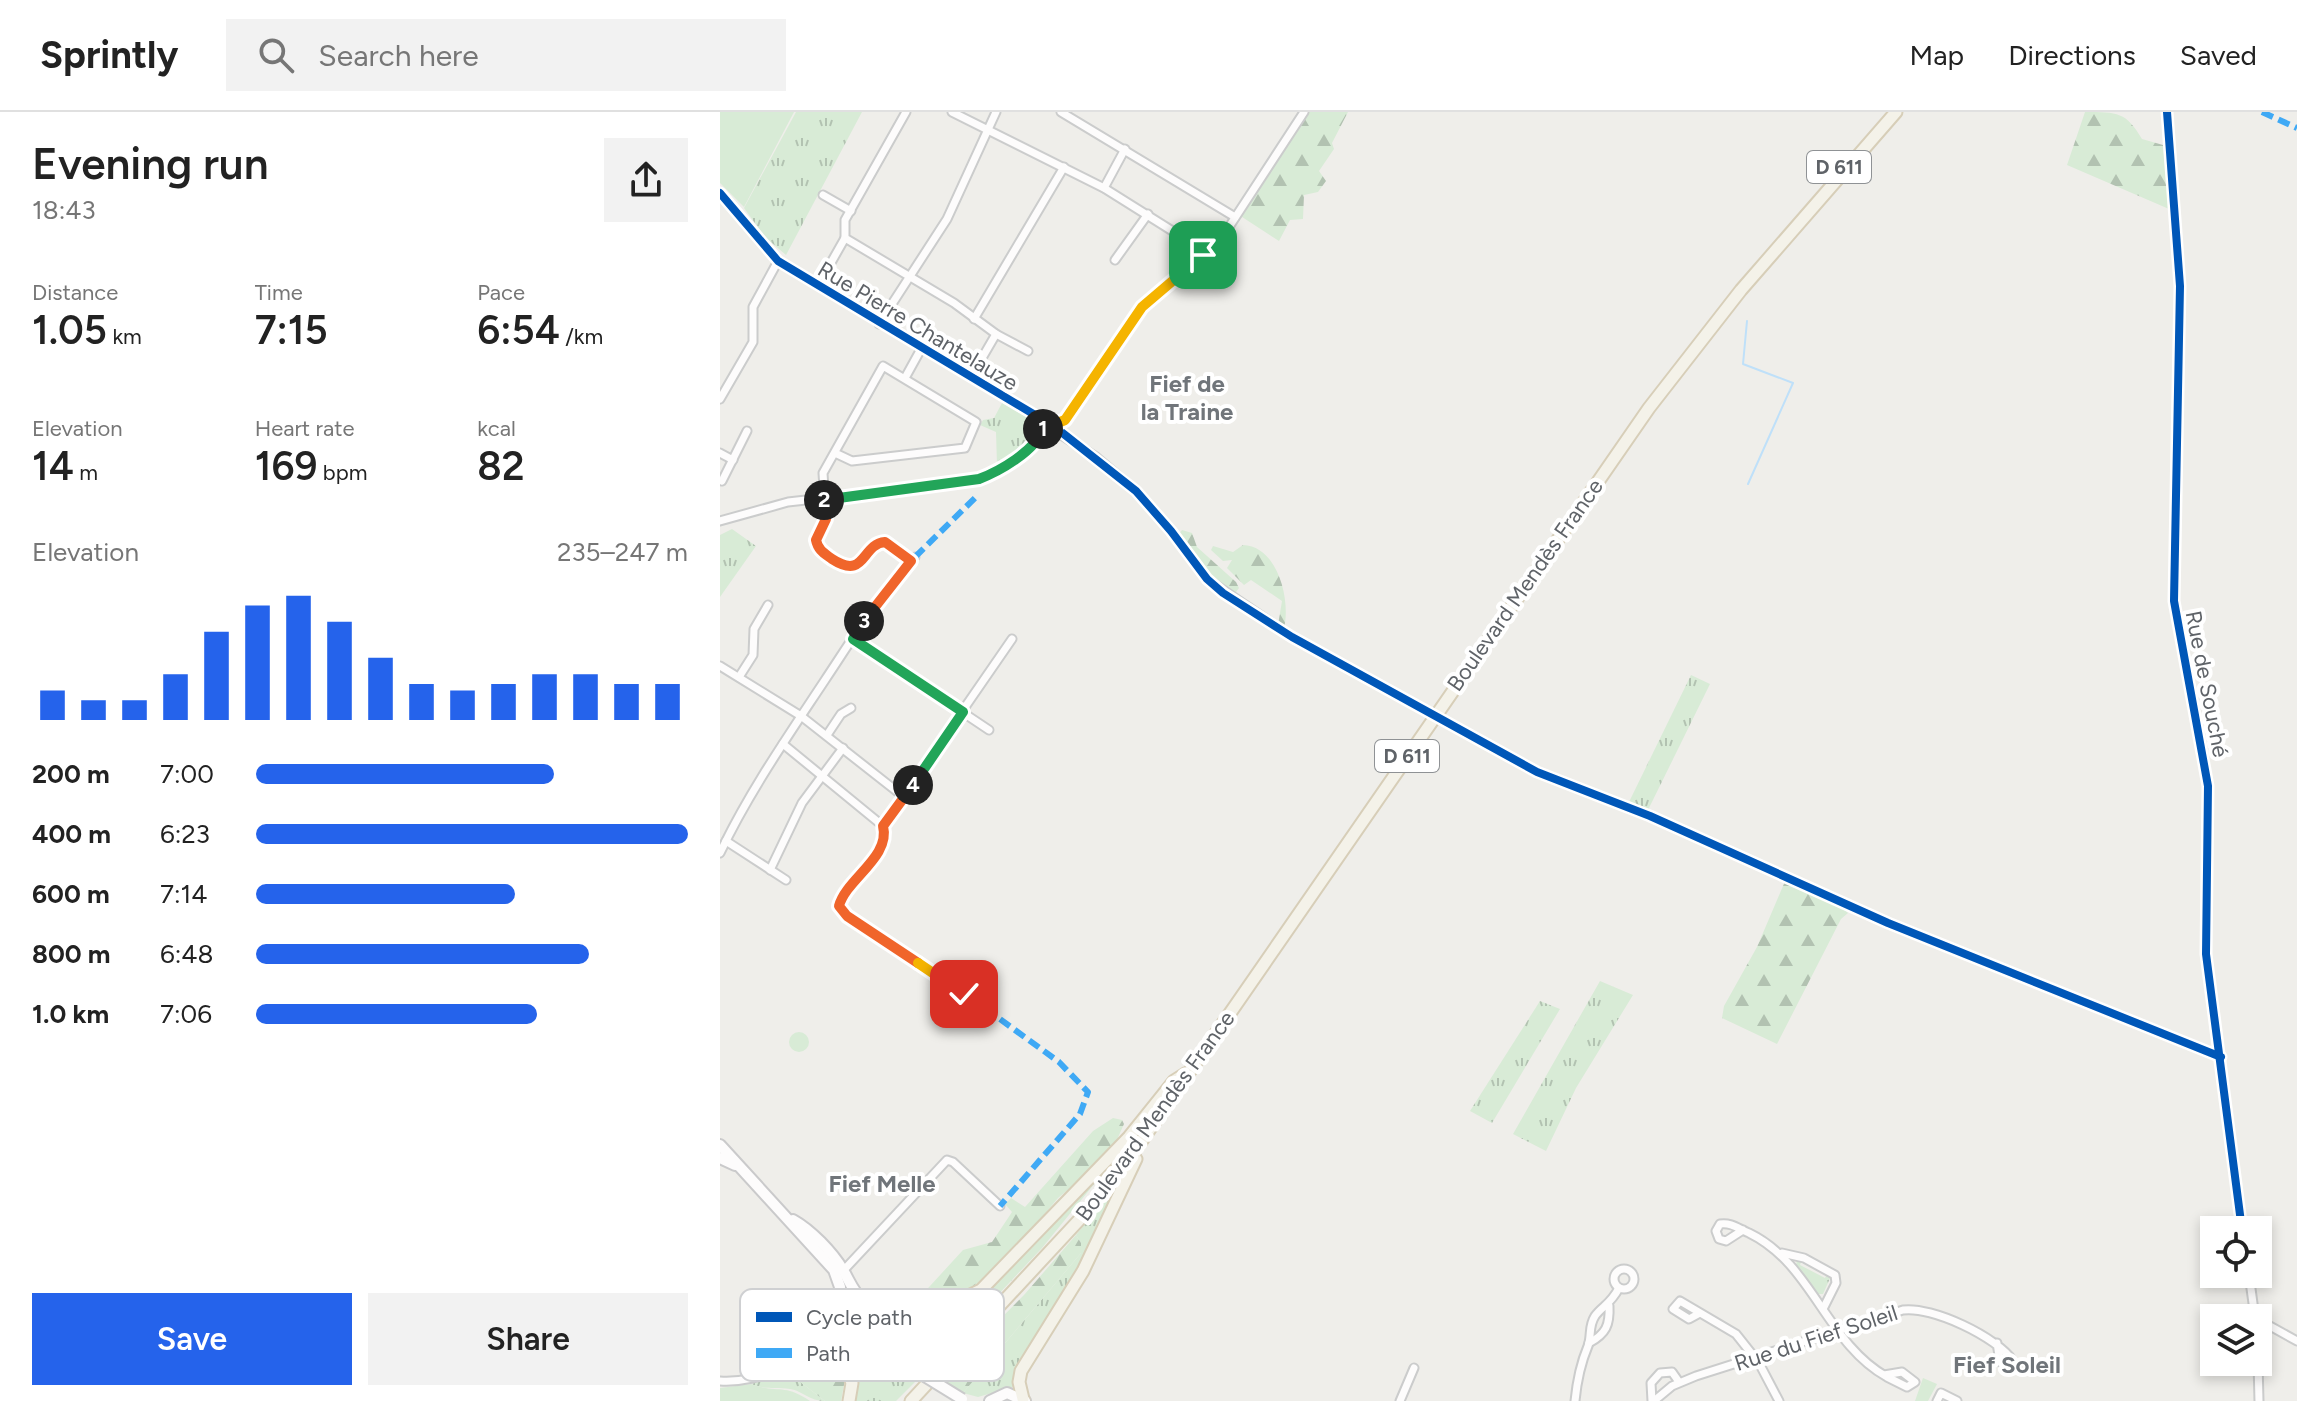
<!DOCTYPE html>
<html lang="en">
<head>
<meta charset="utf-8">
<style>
  :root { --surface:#fff; --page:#f2f2f2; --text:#222; --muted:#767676; --line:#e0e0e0; --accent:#2563eb }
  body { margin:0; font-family:Figtree,sans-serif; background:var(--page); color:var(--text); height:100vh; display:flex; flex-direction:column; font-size:30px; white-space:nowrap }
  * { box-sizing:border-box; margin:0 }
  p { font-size:26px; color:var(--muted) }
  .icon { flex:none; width:44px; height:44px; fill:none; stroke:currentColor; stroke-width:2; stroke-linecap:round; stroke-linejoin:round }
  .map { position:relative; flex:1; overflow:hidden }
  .details { display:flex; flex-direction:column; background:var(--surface); width:720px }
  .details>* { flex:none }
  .fabs { position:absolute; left:1480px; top:1104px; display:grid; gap:16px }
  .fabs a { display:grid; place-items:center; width:72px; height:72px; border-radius:0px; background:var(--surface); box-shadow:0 4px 12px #0003; font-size:40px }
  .pin { position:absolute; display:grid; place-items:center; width:68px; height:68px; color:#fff; margin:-34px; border-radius:16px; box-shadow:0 4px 12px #0006 }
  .km { position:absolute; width:40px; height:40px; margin:-20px; border-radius:50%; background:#222; color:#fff; font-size:22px; line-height:40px; text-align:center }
  .round { display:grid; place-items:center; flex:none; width:84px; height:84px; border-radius:0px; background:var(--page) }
  .head { display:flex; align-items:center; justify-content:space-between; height:136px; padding:0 32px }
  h1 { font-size:44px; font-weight:600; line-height:60px }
  .stats { display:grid; grid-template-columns:repeat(3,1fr); gap:12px; height:136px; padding:8px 32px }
  .stats div { display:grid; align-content:center }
  .stats b { font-size:40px; font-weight:600 }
  .stats small { font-size:22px; font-weight:400 }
  .stats p { font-size:22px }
  .chart { height:224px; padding:16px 32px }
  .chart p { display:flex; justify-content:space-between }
  .chart svg { width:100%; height:144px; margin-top:8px; stroke:var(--accent); stroke-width:6 }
  .button { display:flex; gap:16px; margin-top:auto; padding:16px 32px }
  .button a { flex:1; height:92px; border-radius:0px; background:var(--accent); color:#fff; font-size:32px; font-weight:600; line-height:92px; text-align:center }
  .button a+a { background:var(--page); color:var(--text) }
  ul { padding:0 32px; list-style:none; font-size:26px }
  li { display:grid; grid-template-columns:128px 96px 1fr; align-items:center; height:60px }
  li i { height:20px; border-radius:10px; background:var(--accent) }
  header { display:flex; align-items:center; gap:48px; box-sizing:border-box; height:112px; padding:0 40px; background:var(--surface); border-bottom:2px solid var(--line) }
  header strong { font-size:38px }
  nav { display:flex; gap:44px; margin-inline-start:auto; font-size:28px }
  .search { width:560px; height:72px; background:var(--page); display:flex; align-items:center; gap:20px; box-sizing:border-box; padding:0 28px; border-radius:0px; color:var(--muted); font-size:30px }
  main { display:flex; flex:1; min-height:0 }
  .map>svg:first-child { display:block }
</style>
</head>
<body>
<header>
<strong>Sprintly</strong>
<div class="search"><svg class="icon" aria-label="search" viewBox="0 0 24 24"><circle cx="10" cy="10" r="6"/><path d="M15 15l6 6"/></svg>Search here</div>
<nav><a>Map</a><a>Directions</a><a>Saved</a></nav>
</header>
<main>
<section class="details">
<div class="head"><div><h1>Evening run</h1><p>18:43</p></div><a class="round"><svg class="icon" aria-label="share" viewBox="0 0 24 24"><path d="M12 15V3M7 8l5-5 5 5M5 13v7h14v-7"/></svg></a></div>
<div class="stats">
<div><p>Distance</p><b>1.05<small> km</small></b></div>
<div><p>Time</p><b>7:15</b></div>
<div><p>Pace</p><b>6:54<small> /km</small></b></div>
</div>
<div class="stats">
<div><p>Elevation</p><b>14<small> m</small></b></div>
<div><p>Heart rate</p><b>169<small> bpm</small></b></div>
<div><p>kcal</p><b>82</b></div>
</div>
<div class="chart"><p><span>Elevation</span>235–247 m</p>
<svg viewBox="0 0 160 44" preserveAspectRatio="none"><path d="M5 44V35M15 44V38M25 44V38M35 44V30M45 44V17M55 44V9M65 44V6M75 44V14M85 44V25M95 44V33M105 44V35M115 44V33M125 44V30M135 44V30M145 44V33M155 44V33"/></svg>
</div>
<ul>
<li><b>200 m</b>7:00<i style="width:69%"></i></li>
<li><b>400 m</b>6:23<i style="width:100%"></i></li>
<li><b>600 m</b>7:14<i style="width:60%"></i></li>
<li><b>800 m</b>6:48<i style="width:77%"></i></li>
<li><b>1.0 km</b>7:06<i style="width:65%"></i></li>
</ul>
<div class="button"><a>Save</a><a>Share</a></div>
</section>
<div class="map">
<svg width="1577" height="1289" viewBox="0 0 1577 1289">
  <defs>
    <pattern id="grass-tufts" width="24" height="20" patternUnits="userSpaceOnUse" patternTransform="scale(2)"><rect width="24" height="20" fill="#d8ebd6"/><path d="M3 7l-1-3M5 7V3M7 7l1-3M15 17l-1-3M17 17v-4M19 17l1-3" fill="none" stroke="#b2c2b1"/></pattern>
    <pattern id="forest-firs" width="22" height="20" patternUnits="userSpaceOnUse" patternTransform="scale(2)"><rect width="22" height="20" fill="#d8ebd6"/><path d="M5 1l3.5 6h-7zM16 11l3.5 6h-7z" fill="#b2c2b1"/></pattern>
  </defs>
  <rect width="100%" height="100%" fill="#efeeea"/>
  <g fill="url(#grass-tufts)">
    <polygon points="76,0 142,0 66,143 45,125 24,96"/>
    <polygon points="282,291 312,308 315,317 310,327 277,353 276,320 260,313 263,308 274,306"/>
    <polygon points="12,417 36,434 0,485 0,423"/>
    <polygon points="971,563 990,572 928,698 909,690"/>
    <polygon points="880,869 913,883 856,976 826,1039 793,1022"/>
    <polygon points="820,889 840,897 772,1011 750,999"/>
    <circle cx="79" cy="930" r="10"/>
    <path d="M393 1049 322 1136 207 1258C187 1246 176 1236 177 1212L223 1202 258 1185Z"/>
    <polygon points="400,1067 359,1156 296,1256 293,1275 258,1285 243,1281 361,1141 361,1131 356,1123"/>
    <path d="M319 1109C281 1152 246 1195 185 1200L210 1174 216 1189C259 1177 288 1140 319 1109Z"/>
    <polygon points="1077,1147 1082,1147 1080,1153 1105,1166 1108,1160 1111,1164 1103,1182 1098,1182 1076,1154"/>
    <polygon points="173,1255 196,1269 176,1289 135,1289 140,1265 157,1256"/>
    <path d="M79 1257 75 1266 105 1289C89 1289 83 1279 70 1277 55 1275 45 1278 31 1272Z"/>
  </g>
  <g fill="url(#forest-firs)">
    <polygon points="586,0 628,0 612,31 614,37 599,59 606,69 598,80 584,83 583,107 570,108 559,129 519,103"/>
    <path d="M1365 0C1398 0 1406 0 1422 27L1443 33 1449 97 1347 53Z"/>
    <polygon points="462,418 472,421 477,435 516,470 519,476 513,484 478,454 458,423"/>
    <path d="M523 433C558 434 571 489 564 516L558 513 562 489 531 468 524 473 507 456 512 448 503 449 491 438 493 434 513 440Z"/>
    <polygon points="1066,767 1116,789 1128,801 1121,807 1057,932 1002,906 1004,894 1037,835"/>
    <polygon points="393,1006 402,1008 404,1012 395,1032 362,1066 338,1086 319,1109 257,1171 231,1185 213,1187 210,1174 243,1138 272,1130 292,1100 285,1092 291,1086 305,1095 373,1019"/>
    <polygon points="356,1123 361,1131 361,1141 243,1281 221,1267 304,1183"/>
    <polygon points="100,1253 114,1254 125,1267 121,1289 105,1289 75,1266 79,1257"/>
  </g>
  <g fill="#d8ebd6">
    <polygon points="0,0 74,0 24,95 0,71"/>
    <polygon points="1203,1266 1217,1272 1208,1289 1195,1289"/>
    <path d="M31 1272C58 1282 64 1271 90 1289H0V1276Z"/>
  </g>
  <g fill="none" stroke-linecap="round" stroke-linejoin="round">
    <polyline stroke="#bfe0f9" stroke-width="2" points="1027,209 1023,252 1073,271 1028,372"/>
    <g stroke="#cbcccc" stroke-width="11">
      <g id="street">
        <polyline points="186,0 125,108 125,126 234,191 276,222"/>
        <polyline points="232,0 384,76 462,125"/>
        <polyline points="341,0 515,105"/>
        <polyline points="1447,0 1460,174 1454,489 1488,674 1486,842 1522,1118"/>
        <polyline points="384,76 405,37"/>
        <polyline points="0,81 58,149 315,303 323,315"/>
        <polyline points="103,83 131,99"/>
        <polyline points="395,148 428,102"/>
        <polyline points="104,163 125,126"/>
        <polyline points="254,207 344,55"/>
        <polyline points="159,212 227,107 276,0"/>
        <polyline points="251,265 276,222 308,239"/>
        <polyline points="185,266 201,237"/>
        <polyline points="0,287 33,230 33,195 58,149"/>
        <polyline points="332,314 345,308 422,195 491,135 509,115 584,0"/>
        <polyline points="329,315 376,345 416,379 451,419 487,467 565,520"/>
        <polyline points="0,341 13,348"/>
        <path d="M115 341 132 349 245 336 256 310 163 254 103 361 106 407 96 425 99 437C150 477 135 432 165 430L191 449"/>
        <polyline points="2,369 27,319"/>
        <polyline points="0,409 68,390 247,370 281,357 316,329 323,315"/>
        <polyline points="133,527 269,618"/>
        <polyline points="0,554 81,604 184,685"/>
        <polyline points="19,565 33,543 34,517 48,493"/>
        <polyline points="107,623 121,602 131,596"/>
        <path d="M63 632 163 714C171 746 113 773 122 800L251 886"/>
        <polyline points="163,714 292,527"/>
        <polyline points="6,729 66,768"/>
        <path d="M0 741C29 680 68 624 105 568 133 526 160 481 195 445"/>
        <polyline points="50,758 82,691 123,636"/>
        <path d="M1023 1118 1006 1129 999 1127 996 1119 1000 1112C1011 1110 1019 1117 1029 1121 1093 1152 1106 1231 1167 1265L1187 1275 1195 1270 1182 1260 1164 1263"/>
        <polyline points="1062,1141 1084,1146 1115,1163 1116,1171 1104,1195"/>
        <circle cx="904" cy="1167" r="10"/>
        <polyline points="123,1159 227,1048 233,1050 280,1094"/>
        <polyline points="1529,1162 1535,1206"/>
        <polyline points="980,1201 969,1207 953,1197 960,1189 1016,1222 1039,1251 1059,1289"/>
        <polyline points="1538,1213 1550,1214 1577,1229"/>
        <path d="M869 1231C886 1222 890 1213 889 1194"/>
        <polyline points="1538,1250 1539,1289"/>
        <polyline points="67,1251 89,1238 104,1219"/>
        <path d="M0 1269C41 1272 75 1246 116 1246"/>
        <polyline points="680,1289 694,1256"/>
        <path d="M855 1289C857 1268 860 1253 868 1234 872 1223 868 1215 875 1204 882 1194 890 1193 899 1176"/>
        <polyline points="932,1289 931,1271 940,1261 952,1260 959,1270"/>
        <path d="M934 1289 952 1274 976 1264 1183 1198C1212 1194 1277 1225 1293 1249L1289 1257 1280 1250 1277 1231"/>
        <polyline points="1217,1289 1221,1281 1237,1289"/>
      </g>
    </g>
    <g stroke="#cacacb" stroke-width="14">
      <g id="secondary">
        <polyline points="0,1033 114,1158 120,1175 118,1195"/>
        <polyline points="0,1046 15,1053"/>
        <path d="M73 1108C91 1118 112 1140 123 1158 130 1170 133 1180 144 1190"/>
        <circle cx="137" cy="1222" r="33"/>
        <polyline points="170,1225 190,1255"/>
        <polyline points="154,1250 188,1254"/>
        <polyline points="270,1289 287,1281 305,1289"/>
      </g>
    </g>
    <g stroke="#d7ceb8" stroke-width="15">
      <g id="primary">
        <polyline points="164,1203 175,1207 211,1202 261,1178 409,1025 454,969 465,962"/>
        <polyline points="125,1252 132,1271 129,1289"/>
        <polyline points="303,1287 299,1270 301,1259 363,1159 416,1047"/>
        <polyline points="191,1289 360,1107 416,1037 929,296 1021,178 1176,0"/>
      </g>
    </g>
    <use href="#street" stroke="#fdfcfc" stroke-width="7"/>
    <use href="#secondary" stroke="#fdfcfc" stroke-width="10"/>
    <use href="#primary" stroke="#f4f2e9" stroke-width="11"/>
    <g stroke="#cacacb" stroke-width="14" stroke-linecap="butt">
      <polyline id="secondary-bridge" points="190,1255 242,1287"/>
    </g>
    <use href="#secondary-bridge" stroke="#fdfcfc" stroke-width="10"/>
    <g stroke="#3fa9f5" stroke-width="6" stroke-dasharray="12 6" stroke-linecap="butt">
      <polyline points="1542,0 1577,16"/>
      <polyline points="195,445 259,382"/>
      <polyline points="251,886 339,950 368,980 360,1002 280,1094"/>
    </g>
    <g stroke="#fff" stroke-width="13">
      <g id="cycleway">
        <polyline points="1447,0 1460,174 1454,489 1488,674 1486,842 1522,1118"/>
        <polyline points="0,81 58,149 315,303 323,315 340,319 416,379 451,419 487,467 503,481 572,525 817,660 930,704 1168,811 1501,945"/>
      </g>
    </g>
    <use href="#cycleway" stroke="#0057b8" stroke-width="8"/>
  </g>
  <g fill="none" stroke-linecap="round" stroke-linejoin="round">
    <g stroke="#fff" stroke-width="16">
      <polyline id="split-1" points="323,317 345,308 422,195 483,143"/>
    </g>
    <g stroke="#fff" stroke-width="16">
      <path id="split-2" d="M104 388 259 367C280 359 315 339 323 317"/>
    </g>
    <g stroke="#fff" stroke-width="16">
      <path id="split-3" d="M104 388 106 407 96 428C98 438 104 441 112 447 146 469 141 432 165 430L191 449 144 509"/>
    </g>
    <g stroke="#fff" stroke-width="16">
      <polyline id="split-4" points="144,509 133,527 243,600 193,673"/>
    </g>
    <g stroke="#fff" stroke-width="16">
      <path id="split-5" d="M193 673 163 714C171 745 126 767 119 794L127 804 198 851"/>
    </g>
    <g stroke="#fff" stroke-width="16">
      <polyline id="split-6" points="198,851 244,882"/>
    </g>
    <use href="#split-1" stroke="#f5b400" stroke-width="10"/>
    <use href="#split-2" stroke="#22a559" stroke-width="10"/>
    <use href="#split-3" stroke="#f0652b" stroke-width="10"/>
    <use href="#split-4" stroke="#22a559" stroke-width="10"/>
    <use href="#split-5" stroke="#f0652b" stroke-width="10"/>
    <use href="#split-6" stroke="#f5b400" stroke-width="10"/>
  </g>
  <g text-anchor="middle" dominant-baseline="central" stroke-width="8" stroke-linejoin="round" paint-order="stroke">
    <g fill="#fff" stroke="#8f9295" stroke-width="2">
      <rect x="1087" y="39" width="64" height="32" rx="6"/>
      <rect x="655" y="628" width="64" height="32" rx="6"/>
    </g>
    <g font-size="20" font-weight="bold" fill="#5f6368">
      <text x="1119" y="55">D 611</text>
      <text x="687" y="644">D 611</text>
    </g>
    <g font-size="22" fill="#5f6368" stroke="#fff">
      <text transform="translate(198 214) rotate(31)">Rue Pierre Chantelauze</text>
      <text transform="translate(805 473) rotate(-55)">Boulevard Mendès France</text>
      <text transform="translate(1487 572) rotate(79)">Rue de Souché</text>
      <text transform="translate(435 1004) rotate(-54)">Boulevard Mendès France</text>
      <text transform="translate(1096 1226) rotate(-18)">Rue du Fief Soleil</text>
    </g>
    <g font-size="24" font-weight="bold" fill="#70757a" stroke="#fff">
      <text x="467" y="271">Fief de<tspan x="467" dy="28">la Traine</tspan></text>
      <text x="162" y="1071">Fief Melle</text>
      <text x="1287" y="1252">Fief Soleil</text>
    </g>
  </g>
  <rect x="20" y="1177" width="264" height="92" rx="12" fill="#fff" stroke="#cfd0d2" stroke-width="2"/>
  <rect x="36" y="1200" width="36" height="10" fill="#0057b8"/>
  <rect x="36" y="1236" width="36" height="10" fill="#3fa9f5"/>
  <g font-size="22" fill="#5f6368">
    <text x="86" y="1213">Cycle path</text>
    <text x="86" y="1249">Path</text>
  </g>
</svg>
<div class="fabs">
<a><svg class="icon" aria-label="locate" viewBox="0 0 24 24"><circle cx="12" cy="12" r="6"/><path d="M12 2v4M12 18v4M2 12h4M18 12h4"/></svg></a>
<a><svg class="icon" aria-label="layers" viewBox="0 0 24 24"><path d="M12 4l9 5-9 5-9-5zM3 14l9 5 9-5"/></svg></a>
</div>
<div class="pin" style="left:483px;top:143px;background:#1e9e55"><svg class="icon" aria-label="arrive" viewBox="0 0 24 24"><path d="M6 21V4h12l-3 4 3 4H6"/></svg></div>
<div class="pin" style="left:244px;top:882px;background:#d93025"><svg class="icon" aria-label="check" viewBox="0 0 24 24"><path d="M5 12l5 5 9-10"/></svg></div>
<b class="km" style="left:323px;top:317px">1</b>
<b class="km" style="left:104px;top:388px">2</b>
<b class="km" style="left:144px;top:509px">3</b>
<b class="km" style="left:193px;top:673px">4</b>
</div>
</main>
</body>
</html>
